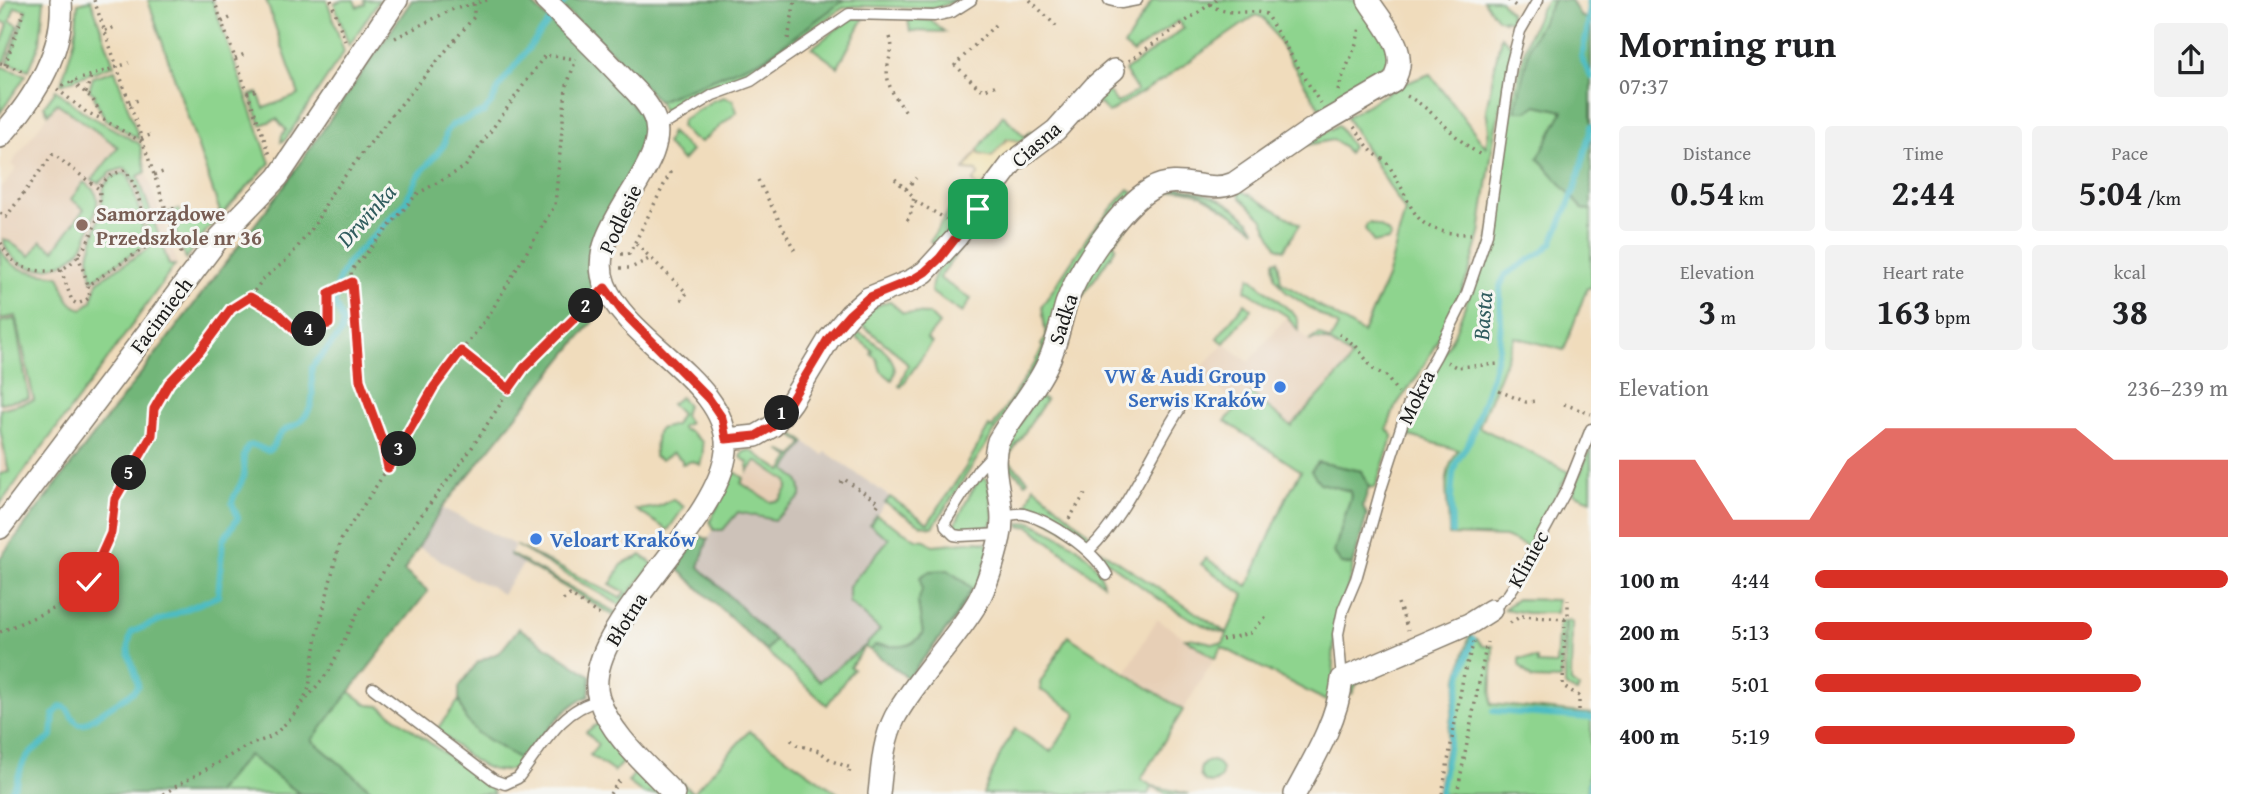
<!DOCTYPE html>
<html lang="en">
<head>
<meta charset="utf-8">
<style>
  :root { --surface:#fff; --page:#f2f2f2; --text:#202124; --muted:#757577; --accent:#d93025 }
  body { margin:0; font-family:"Gentium Book Plus",serif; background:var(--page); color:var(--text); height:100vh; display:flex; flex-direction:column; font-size:26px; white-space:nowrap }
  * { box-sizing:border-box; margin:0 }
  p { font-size:23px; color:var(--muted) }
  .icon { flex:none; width:38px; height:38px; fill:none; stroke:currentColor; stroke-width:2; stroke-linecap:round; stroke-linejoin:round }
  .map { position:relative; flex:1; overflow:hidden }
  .panel { display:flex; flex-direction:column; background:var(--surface); width:665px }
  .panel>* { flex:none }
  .pin { position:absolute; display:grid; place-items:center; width:60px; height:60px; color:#fff; margin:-30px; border-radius:14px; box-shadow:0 4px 10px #0006 }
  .km { position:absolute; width:35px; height:35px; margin:-18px; border-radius:50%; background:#222; color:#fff; font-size:19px; line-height:35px; text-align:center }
  .round { display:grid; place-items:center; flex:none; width:74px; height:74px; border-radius:7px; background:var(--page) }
  .overview { display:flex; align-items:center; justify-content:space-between; height:119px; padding:0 28px }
  h1 { font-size:38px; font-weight:800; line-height:52px }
  .figures { display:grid; grid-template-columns:repeat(3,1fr); gap:10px; height:119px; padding:7px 28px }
  .figures div { display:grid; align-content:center; border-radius:7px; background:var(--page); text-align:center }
  .figures b { font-size:35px; font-weight:800 }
  .figures small { font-size:19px; font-weight:400 }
  .figures p { font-size:19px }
  .chart { height:196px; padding:14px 28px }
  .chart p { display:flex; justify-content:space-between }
  .chart svg { width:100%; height:126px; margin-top:7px; fill:var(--accent); opacity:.7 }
  ul { padding:0 28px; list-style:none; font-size:23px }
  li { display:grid; grid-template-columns:112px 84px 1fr; align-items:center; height:52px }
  li i { height:18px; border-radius:9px; background:var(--accent) }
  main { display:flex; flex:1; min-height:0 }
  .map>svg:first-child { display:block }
</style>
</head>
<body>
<main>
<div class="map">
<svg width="1591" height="794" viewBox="0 0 1591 794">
  <rect width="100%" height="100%" fill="#f6f6f2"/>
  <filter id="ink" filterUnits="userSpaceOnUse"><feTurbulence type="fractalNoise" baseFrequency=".0143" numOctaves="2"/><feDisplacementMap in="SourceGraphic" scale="14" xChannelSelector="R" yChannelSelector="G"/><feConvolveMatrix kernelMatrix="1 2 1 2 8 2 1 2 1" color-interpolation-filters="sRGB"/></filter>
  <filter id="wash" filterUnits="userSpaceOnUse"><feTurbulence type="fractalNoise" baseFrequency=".00686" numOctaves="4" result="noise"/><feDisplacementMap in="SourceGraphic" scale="28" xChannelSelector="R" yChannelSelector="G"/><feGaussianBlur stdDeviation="1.57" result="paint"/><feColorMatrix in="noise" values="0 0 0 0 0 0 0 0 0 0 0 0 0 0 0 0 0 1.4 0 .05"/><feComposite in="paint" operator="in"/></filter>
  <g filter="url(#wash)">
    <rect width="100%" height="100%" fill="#f0dcbc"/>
    <g fill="#e7cfb6">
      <polygon points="62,96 142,160 177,262 97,374 0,504 0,185 3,187 16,169 11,164"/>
      <polygon points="1287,316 1309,341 1316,338 1324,339 1351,357 1345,368 1291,427 1251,393 1238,406 1199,371 1224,343 1249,362"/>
      <polygon points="755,461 787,481 788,487 780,500 771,502 740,483"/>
      <polygon points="1157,619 1215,658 1183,710 1126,672"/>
    </g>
    <g fill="#cdc2b9">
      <polygon points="805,442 823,455 826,452 890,497 870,524 890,539 849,602 880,630 865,646 819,681 699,567 711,533 715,529 723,530 738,511 801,498 786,470"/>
      <polygon points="442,508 515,545 510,555 524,563 502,594 490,586 472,579 418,547"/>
    </g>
    <g fill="#8ed48e" stroke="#557855" stroke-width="2">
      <polygon points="7,0 44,0 40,43 29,70 8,63 26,10 15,7 10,21 18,25 5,62 0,61 0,42 2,42 8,24 0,21 0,14 2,14"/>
      <polygon points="91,0 114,65 61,84 75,38 78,3"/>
      <polygon points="148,0 212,0 270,163 207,230 186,259 168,212 179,209 185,224 220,212"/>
      <polygon points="266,0 327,0 344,52 285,140 281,142 282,135 286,130 277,119 261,125 250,95 258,93 264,108 299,95"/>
      <polygon points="344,0 354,0 357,7 365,4 364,0 379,0 349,46 334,3"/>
      <polygon points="844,0 958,0 936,8 856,6 843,8 738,79 709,91 668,111 663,110 658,101 765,58"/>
      <polygon points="1153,0 1363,0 1387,36 1391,74 1323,114 1264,18 1256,15 1164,79 1108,113 1100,103 1096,105 1091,103 1085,108 1081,118 1077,113 1103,90 1111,94 1117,103 1137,91 1125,71 1184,28 1178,21 1133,53 1124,46"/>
      <polygon points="1483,0 1500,0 1510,12 1511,21 1504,19 1504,21 1497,18"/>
      <path d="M1547 0H1554L1551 4 1537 105 1563 111 1582 209 1591 210V288H1587L1564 350 1515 337 1479 427 1569 472 1528 547 1505 537 1449 535C1450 503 1438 479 1458 450L1403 434 1414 404 1454 335 1490 239 1511 108 1528 37 1540 11Z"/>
      <polygon points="854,18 864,18 838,67 812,48 847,21"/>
      <polygon points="908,19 930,20 945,32 910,31"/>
      <path d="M1501 36 1510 44 1512 52 1494 137 1480 234 1469 273 1456 304 1433 349 1419 374 1395 407 1387 429 1393 436 1375 488 1369 487 1361 471 1318 462 1320 483 1350 491 1351 496 1334 552 1341 564 1353 565 1348 587 1336 619 1333 660 1335 683 1330 703 1222 647 1215 658 1185 638C1199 637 1205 645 1223 643L1227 634C1181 621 1140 584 1101 557L1100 550 1227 633 1244 595 1201 564 1206 558 1248 586 1286 498 1301 471 1225 421 1251 393 1291 426 1345 368 1351 357C1338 348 1325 334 1309 341L1319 334 1330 341 1338 326 1286 292 1275 277 1274 261 1278 260 1281 282 1363 333 1387 278 1405 211 1346 117 1401 85 1430 74 1486 147 1489 129 1486 110Z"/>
      <polygon points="0,66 26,75 0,113"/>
      <polygon points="115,70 139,139 105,119 94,97 95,95 89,90 93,77"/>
      <path d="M56 90 85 113 140 144 146 172 138 176 169 265H175L97 374 0 504V474L9 472 0 429V409L34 400 16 316 0 319V247C11 275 34 271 59 276 66 289 65 305 83 309L92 301 98 281 149 248C147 224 142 185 125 168L112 172 99 183 92 180 118 147 57 103 48 114 44 106Z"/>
      <polygon points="724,97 733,100 737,112 701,142 691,138 681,127 682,120 712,101"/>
      <path d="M1003 115 1025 137 1031 131 1034 134 1024 142C997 138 1010 143 992 157L979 154 978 150Z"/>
      <polygon points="1338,125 1352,147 1348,153 1343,146 1333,140 1302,146"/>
      <polygon points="671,132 691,151 682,161 666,144"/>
      <polygon points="124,173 129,177 142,220 144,246 92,280 89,255 101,211 104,186 113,176"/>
      <path d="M84 182C100 193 100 200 93 219 89 231 86 244 77 253 53 276 11 275 3 239L7 240 30 256 41 241 54 250 84 209 71 199Z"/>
      <polygon points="1242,185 1242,191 1300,224 1284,250 1277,247 1262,218 1240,197 1238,190"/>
      <path d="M1180 187C1208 192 1240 205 1256 230 1182 181 1176 167 1114 243L1116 248 1080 300 1076 312 1072 309C1082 273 1124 209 1158 192 1165 188 1172 188 1180 187Z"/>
      <polygon points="1129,189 1133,192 1049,347 933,527 921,525 885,503 890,497 928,523 966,467 989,426 992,428 1035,362 1043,347 1041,345 1046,337 1042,306 1092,230"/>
      <polygon points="958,196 963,202 966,213 936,246 930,241"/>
      <path d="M1370 223C1379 226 1385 228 1391 236L1388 240 1374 243 1365 229 1367 224Z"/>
      <path d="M961 248 939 278 971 299 962 313 931 292C932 269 945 262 961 248Z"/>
      <polygon points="1250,277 1293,313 1298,320 1298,330 1287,316 1245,290"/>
      <polygon points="889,301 903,313 929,314 939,324 927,339 932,343 901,387 899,386 908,365 898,354 856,320 857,314"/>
      <polygon points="1245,303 1252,309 1224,343 1217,338"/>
      <polygon points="15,319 29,398 0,403 0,322"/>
      <path d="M848 328C866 334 905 358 892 380L881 371 877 359 871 354 873 351 848 331Z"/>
      <polygon points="1036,396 1046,400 1007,459 1028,480 1026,483 1011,469 1001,474 998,461"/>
      <polygon points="680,397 687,405 684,415 689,423 682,426 682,429 690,432 702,442 703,454 700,465 693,461 682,464 682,460 673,453 661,460 654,457 657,432 660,429 675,425 681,414 671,404"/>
      <path d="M782 425 805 442 786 470C798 478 802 483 801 497L774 520 738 512 723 530H714L710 521 735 472 744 478 741 483 771 502 780 500 788 487 787 481 756 461 748 472V463L741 457 743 452 750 450 782 471 791 457 779 450 794 456 803 443 791 435Z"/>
      <polygon points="1591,446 1591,500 1573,493"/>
      <path d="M985 478 988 481 994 519 991 525 982 529 954 531 953 527C962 513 970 490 980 479Z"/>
      <polygon points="1034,486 1092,536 1081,539 1026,508"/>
      <polygon points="673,499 684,507 668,530 636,510 657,507"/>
      <path d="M876 515 916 539 925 540 933 545 978 541 987 543 990 547 976 594 908 678 952 622 972 588 948 570C915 594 916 593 923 633 908 651 897 646 876 645L870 650 865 647 850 667 853 669 827 705 766 651 775 640 819 681 865 646 880 630 849 602V586L889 539 870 525Z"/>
      <path d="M1030 522C1055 533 1099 553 1103 584L1029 526 1020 527 1019 524Z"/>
      <path d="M515 545 621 598 625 592 610 584C617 577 618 567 624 563 630 558 635 561 641 555L653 564 620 605Z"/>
      <polygon points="510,554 617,613 616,617 510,555"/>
      <polygon points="1517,599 1557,600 1556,613 1527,613 1504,609"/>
      <polygon points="1569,620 1572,623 1571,682 1579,688 1577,693 1565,686 1566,621"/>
      <polygon points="1559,621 1564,621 1561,680 1532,679 1519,665 1519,658 1537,659 1537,664 1556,665"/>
      <polygon points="1472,631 1471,638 1477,639 1483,646 1493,646 1491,704 1591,714 1591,749 1587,794 1437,794 1458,678 1470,633 1357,683 1352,694 1350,689 1353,682"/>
      <polygon points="1068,636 1183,710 1141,779 1152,786 1189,794 1167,794 1152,786 1148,794 983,794 1001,753 1015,729 1051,752 1076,715 1074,711 1041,690 1040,683"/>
      <polygon points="349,691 368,705 380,706 490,787 494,794 376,794 311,740"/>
      <path d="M459 700C471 735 493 743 523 761 495 790 458 748 437 729Z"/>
      <polygon points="599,723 627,757 614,772 590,755 598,744 586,732"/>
      <polygon points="749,731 839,794 683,794 679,789 680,781 693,793"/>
      <polygon points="248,755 300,794 215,794"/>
      <circle cx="1211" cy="772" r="11"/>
      <polygon points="637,770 660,794 644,794 628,782"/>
    </g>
    <g fill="#72b679" stroke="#47694a" stroke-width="2">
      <path d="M412 0H528L605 74 638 111 645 128V145C631 173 589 246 590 274 591 287 597 298 603 309L442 508 404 571 428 591 312 740 376 794H300L248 755 215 794H0V558L285 185Z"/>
      <polygon points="554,0 844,0 765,58 658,101 613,53"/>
      <polygon points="1554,0 1571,0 1580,16 1591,20 1591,210 1583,209 1538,158 1563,111 1537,105 1528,111 1515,111 1531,41"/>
      <polygon points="1318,462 1361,471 1369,487 1363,506 1367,515 1353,565 1341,564 1334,552 1351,497 1350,491 1320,483 1311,471"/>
      <polygon points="700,536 708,539 699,567 775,640 766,651 677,568"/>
      <path d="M948 570 972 588 952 622 908 678 870 650 876 645C897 646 908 651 923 634L918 603 922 589 920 577 930 571Z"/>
      <path d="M519 628 591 676 589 696C560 708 542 738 523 761L477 733 465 718 459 700V687L478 662 500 652Z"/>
    </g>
    <polygon fill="#eeda9e" stroke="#857b5d" stroke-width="2" points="1007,139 1024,142 977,193 977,186 973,182 978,175 977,171 964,170 978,150 979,154 992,157"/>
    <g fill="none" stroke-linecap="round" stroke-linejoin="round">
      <g stroke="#4dbcc2" stroke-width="6">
        <path d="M1588 0C1591 18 1586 39 1581 57L1591 77"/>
        <polyline points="1452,532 1451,498 1453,474 1456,463 1470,440 1492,376 1499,347 1501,322 1500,287 1505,275 1542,252 1552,243 1575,189 1591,127"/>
        <polyline points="1493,711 1591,718"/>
        <path d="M10 794C19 783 18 769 26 758 32 749 44 744 52 736L54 714 61 706C70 707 71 720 79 724H84L134 691 138 686C136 663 122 657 132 632L218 596 223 540 238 518 232 503C234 492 242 485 244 475 246 463 240 460 248 446L254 445 268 451C276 446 275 439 281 433 287 427 295 427 301 421 319 403 310 389 312 367L341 333 343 322 335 304 337 284 347 263 404 204 419 175 444 145 446 133 452 125 484 112 492 102 501 84 566 0"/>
        <polyline points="1440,794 1462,673 1473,639"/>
        <polyline points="1590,794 1591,780"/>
      </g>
    </g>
  </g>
  <g filter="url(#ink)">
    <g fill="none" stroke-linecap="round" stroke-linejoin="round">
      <g stroke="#867c6c" stroke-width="13">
        <g id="service">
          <polyline points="1109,0 1121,3 1137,0"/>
          <polyline points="657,125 670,121 713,95 751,81 849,14 934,16 952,12 971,0"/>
          <polyline points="993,454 978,470 945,522 946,527 954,535 960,536 1001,534"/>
          <path d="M1002 517C1009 515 1016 513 1024 514 1051 521 1094 550 1107 575"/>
          <path d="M1089 550C1126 515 1151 453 1179 410"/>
          <polyline points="1491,610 1508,595 1516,583 1567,489 1591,429"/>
          <polyline points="1342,679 1338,634 1343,610 1356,579 1382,486 1409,403 1436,356 1466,296 1487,234 1511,66 1520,31 1538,0"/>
          <path d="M373 688 494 780 505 784 518 778C540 750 562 707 599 701"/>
        </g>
      </g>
      <g stroke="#867c6c" stroke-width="24">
        <g id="minor">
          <path d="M545 0C572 26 598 51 623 78 634 90 647 101 653 115 677 164 581 227 605 285 628 343 732 384 726 451 719 528 577 632 599 699 611 736 648 766 674 794"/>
          <path d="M0 137C33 100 65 52 61 0"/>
          <polyline points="726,439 756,436 773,426 791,402 829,339 850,314 868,298 912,280 925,272 956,238 1012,163 1056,130 1095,86 1114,70"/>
          <polyline points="0,528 219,238 278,177 397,0"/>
          <path d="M879 794C882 767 883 741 895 717 918 676 953 643 977 603 988 583 995 559 1000 537 1008 505 988 473 998 441 1013 415 1034 392 1047 365 1057 345 1060 325 1066 304 1078 269 1120 207 1151 189 1179 172 1207 195 1234 183L1312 129 1393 82C1412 52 1384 26 1368 0"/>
          <path d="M1295 794C1314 759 1338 719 1342 679L1469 624 1491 610"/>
        </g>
      </g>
      <g stroke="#867c6c" stroke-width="3.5" stroke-dasharray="2 5" stroke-linecap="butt">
        <polyline points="94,0 182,256"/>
        <polyline points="214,0 270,155"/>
        <polyline points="331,0 345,41"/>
        <polyline points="1030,0 1056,26"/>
        <polyline points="1508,0 1517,7"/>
        <path d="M1210 4C1227 18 1247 8 1266 14L1320 103"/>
        <polyline points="222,22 232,17"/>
        <polyline points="995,25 955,65 979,88 984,90 997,85"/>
        <polyline points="105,31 117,26"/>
        <path d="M890 37C894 49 890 53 888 65 884 84 896 99 907 113"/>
        <polyline points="395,38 451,10 487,0"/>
        <polyline points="788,39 795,0"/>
        <polyline points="235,58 245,54"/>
        <polyline points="1129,61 1216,0"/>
        <polyline points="0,63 23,71"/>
        <polyline points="5,65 24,11"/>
        <polyline points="72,82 92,98 103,118"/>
        <polyline points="62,85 129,63"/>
        <polyline points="57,89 86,112 104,120 142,142"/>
        <path d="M1338 91C1344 68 1357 50 1360 26"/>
        <polyline points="86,93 91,76"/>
        <polyline points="247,93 257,90"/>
        <path d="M1407 96C1437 111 1454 141 1483 156"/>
        <polyline points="129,103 142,99"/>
        <path d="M1354 127C1361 135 1366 146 1374 153 1378 157 1383 158 1387 163 1417 206 1406 234 1471 234"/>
        <polyline points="141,138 154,134"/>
        <polyline points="154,175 166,171"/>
        <polyline points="895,179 914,197 910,217 905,223"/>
        <polyline points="758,180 796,253"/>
        <polyline points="906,189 916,178"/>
        <polyline points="915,201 946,219"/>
        <polyline points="166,211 178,206"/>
        <path d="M0 213 6 217 53 154 99 189C105 213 85 258 62 269 57 272 50 271 45 271 21 270 9 263 0 240"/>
        <polyline points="636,244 651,258"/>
        <polyline points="621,254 629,254 670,173 666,169"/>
        <path d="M78 255 88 285 146 247C145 224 140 188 125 170 113 174 105 177 99 189"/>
        <polyline points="620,268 631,268 651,258 687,293 681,300"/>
        <polyline points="61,270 72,301 77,304 85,301 90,297 88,285"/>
        <polyline points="250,297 276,312 297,332 329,324 329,293 351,283"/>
        <polyline points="1339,334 1356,346 1373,369 1386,376 1398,393"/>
        <polyline points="461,351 509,389"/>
        <polyline points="1447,362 1456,367 1500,364"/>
        <polyline points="1499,391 1526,402 1538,401"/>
        <polyline points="1564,404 1591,414"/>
        <polyline points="387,466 382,441 360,380 351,271 417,194 465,167 545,55 575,59"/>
        <polyline points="841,483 844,479 879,503 877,506"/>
        <polyline points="1069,519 1085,494"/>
        <polyline points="563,600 570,595 601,616"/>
        <polyline points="1398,603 1408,630"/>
        <polyline points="1565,619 1563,686 1579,696 1579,712"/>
        <polyline points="1510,623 1521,616 1565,619 1568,616 1568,600"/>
        <polyline points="0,632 69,602 89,582 111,533 115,499 152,434 154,409 169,383 200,351 231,309 250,297 263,279 288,259 314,226 331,194 388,120 474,17 474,4"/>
        <polyline points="1222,640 1250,633 1266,617"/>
        <polyline points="302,703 309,688 317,636 340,541 388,468 434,387 489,315 555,205 566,88 576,59"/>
        <polyline points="791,740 797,745 819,751 832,761 851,768 848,774"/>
        <polyline points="163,794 245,747 273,736 291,718 329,671 357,614 407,534 467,455 524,368 591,301"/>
        <polyline points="610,794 621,778"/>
        <polyline points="1442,794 1464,673 1474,642"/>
        <polyline points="1457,794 1487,642"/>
      </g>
      <use href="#service" stroke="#fff" stroke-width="10"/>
      <use href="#minor" stroke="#fff" stroke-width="21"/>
    </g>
  </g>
  <g fill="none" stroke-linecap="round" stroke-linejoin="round" filter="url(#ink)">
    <g stroke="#fff" stroke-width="14">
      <polyline id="route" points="89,582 111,533 115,499 152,435 154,409 169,383 200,351 231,309 250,297 276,312 297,332 329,324 329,293 352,282 360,380 382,440 388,468 434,387 461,351 509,389 524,368 605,288 622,311 709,399 722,418 726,439 756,436 773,426 790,402 828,339 850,314 868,298 912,280 925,272 940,258 978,209"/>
    </g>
    <use href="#route" stroke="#d93025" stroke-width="9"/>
  </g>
  <circle fill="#8d6e63" stroke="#f6f6f2" stroke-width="2.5" cx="82" cy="225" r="7"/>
  <g fill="#3f7fe0" stroke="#f6f6f2" stroke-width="2.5">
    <circle cx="1280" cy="387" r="7"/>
    <circle cx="536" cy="539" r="7"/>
  </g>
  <g text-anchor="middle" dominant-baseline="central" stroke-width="6" stroke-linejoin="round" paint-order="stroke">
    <g font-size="21" fill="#1c1c1c" stroke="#f6f6f2">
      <text transform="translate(1036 144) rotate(-41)">Ciasna</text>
      <text transform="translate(620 219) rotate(-65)">Podlesie</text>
      <text transform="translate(161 315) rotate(-53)">Facimiech</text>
      <text transform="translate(1063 319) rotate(-72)">Sadka</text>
      <text transform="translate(1416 397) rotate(-64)">Mokra</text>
      <text transform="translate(1528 559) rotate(-61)">Kliniec</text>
      <text transform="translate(626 619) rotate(-58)">Błotna</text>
    </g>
    <g font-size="21" font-weight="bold" fill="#785e54" stroke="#f6f6f2" text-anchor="start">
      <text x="96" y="213">Samorządowe<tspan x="96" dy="24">Przedszkole nr 36</tspan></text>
    </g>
    <g font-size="21" font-weight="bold" fill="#366cbe" stroke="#f6f6f2" text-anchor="end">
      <text x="1266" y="375">VW &amp; Audi Group<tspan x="1266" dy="24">Serwis Kraków</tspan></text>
      <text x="550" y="539" text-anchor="start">Veloart Kraków</text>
    </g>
    <g font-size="23" font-style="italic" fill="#305c5e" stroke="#f6f6f2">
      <text transform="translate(366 215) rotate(-48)">Drwinka</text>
      <text transform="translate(1482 316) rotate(-86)">Basta</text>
    </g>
  </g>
</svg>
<div class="pin" style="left:978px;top:209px;background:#1e9e55"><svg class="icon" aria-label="arrive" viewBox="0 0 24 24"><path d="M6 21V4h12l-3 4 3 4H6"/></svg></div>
<div class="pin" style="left:89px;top:582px;background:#d93025"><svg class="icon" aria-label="check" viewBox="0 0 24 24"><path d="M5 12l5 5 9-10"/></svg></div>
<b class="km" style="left:782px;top:413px">1</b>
<b class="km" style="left:586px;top:306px">2</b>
<b class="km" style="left:399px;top:449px">3</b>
<b class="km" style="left:309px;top:329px">4</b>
<b class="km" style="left:129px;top:473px">5</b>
</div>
<section class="panel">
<div class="overview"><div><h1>Morning run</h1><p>07:37</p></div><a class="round"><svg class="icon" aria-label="share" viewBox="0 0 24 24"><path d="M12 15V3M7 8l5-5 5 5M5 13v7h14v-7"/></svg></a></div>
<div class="figures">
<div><p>Distance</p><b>0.54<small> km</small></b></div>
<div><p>Time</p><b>2:44</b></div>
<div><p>Pace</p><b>5:04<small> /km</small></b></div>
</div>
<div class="figures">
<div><p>Elevation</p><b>3<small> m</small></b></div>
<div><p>Heart rate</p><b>163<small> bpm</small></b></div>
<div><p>kcal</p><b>38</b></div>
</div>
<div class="chart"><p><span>Elevation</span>236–239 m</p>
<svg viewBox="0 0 160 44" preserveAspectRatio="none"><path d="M0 44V17L10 17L20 17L30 38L40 38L50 38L60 17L70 6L80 6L90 6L100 6L110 6L120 6L130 17L140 17L150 17L160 17V44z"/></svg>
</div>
<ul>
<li><b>100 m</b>4:44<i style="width:100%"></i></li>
<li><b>200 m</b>5:13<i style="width:67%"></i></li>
<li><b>300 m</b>5:01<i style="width:79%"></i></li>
<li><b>400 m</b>5:19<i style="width:63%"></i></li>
</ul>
</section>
</main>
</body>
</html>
